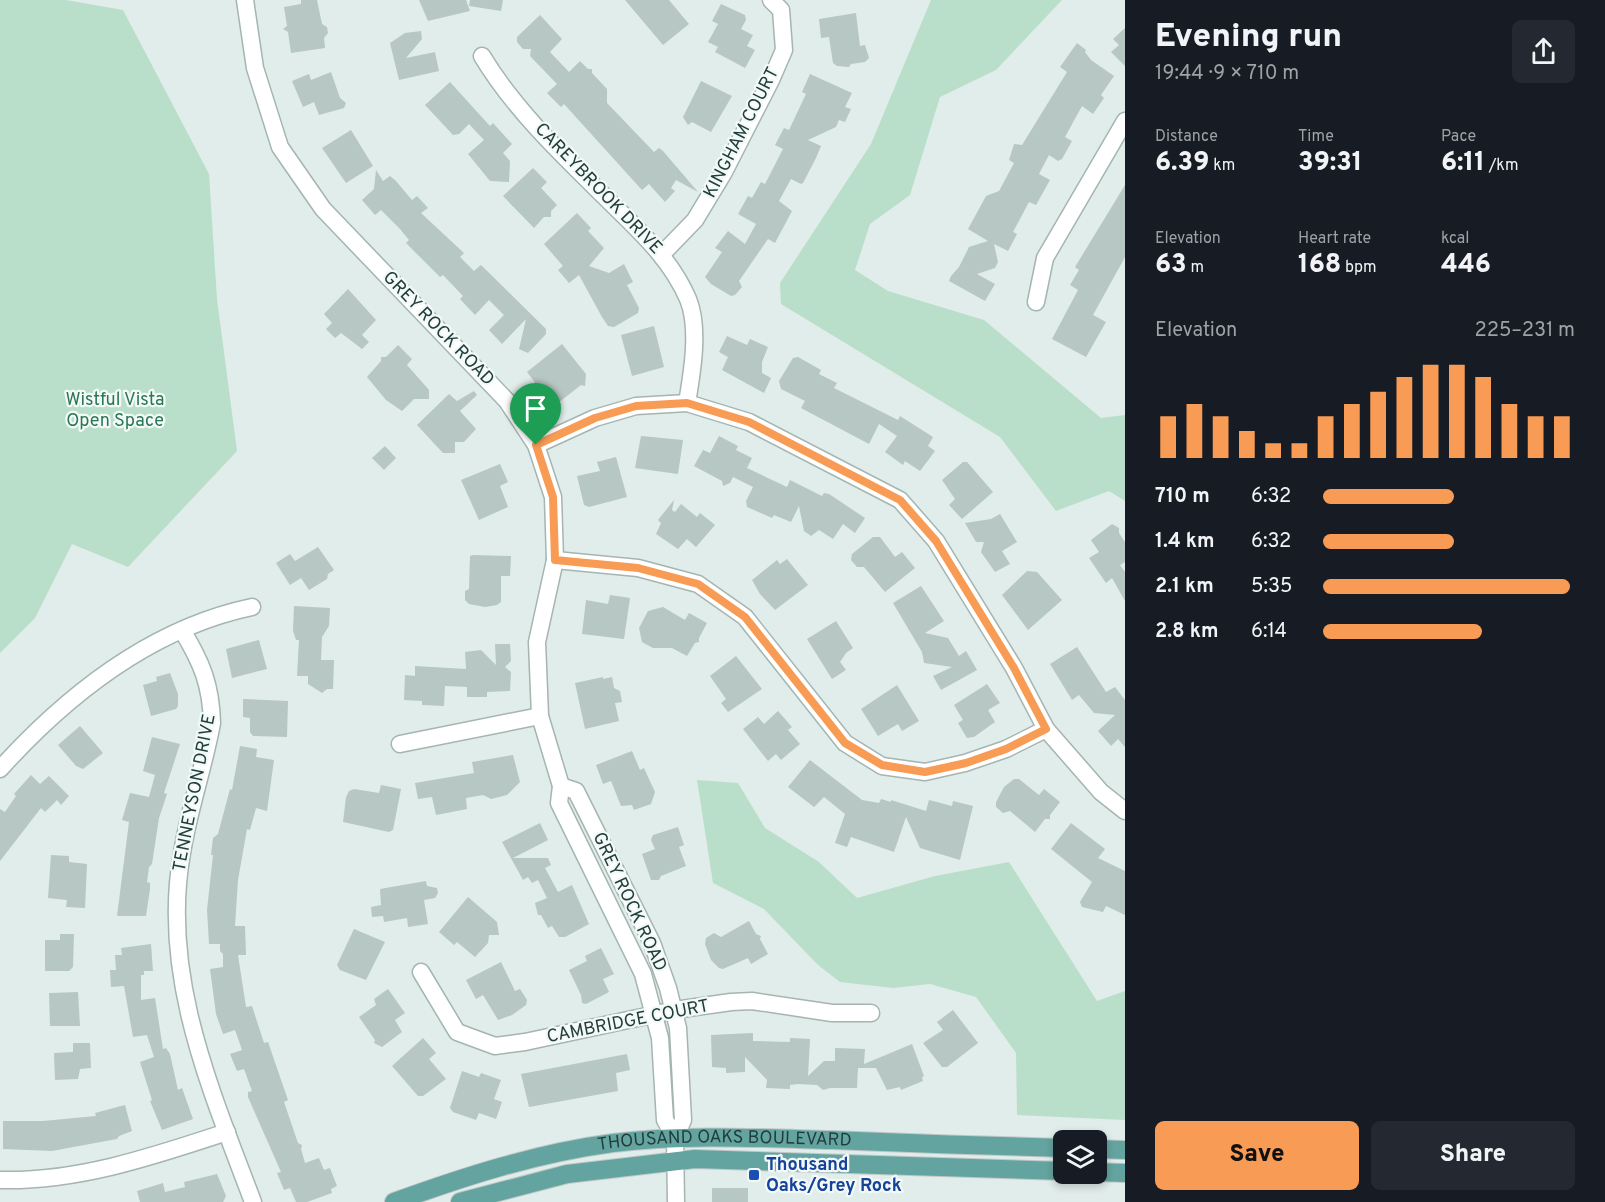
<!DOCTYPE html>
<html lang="en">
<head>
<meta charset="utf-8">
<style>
  :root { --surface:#171b24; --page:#242831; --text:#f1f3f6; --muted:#9ea1a6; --accent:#f79b55 }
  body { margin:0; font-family:Overpass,sans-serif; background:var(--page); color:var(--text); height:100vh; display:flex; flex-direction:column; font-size:22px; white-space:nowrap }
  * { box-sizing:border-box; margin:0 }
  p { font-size:20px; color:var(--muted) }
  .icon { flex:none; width:33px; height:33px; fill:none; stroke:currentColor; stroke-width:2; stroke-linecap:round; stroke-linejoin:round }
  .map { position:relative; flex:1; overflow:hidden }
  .side { display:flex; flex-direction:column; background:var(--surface); width:480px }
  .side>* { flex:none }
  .tools { position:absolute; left:1053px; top:1130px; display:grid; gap:12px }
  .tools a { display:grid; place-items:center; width:54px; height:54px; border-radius:9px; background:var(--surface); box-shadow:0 3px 9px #0003; font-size:30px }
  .pin { position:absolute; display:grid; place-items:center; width:51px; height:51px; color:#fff; margin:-62px -26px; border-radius:50% 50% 50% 0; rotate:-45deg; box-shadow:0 0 6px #0007 }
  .pin .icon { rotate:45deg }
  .round { display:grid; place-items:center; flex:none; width:63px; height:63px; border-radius:9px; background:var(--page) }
  .headline { display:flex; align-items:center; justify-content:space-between; height:102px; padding:0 30px }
  h1 { font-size:33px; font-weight:800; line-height:45px }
  .stats { display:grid; grid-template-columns:repeat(3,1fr); gap:9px; height:102px; padding:6px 30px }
  .stats div { display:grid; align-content:center }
  .stats b { font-size:26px; font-weight:800 }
  .stats small { font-size:16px; font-weight:400 }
  .stats p { font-size:16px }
  .chart { height:168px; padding:12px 30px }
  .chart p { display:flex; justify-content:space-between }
  .chart svg { width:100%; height:108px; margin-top:6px; stroke:var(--accent); stroke-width:6 }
  .primary-button { display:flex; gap:12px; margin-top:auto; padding:12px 30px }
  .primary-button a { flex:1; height:69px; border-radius:9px; background:var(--accent); color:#111; font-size:24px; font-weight:800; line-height:69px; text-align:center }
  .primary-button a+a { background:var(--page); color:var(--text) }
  ul { padding:0 30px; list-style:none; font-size:20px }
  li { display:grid; grid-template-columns:96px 72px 1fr; align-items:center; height:45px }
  li i { height:15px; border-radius:8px; background:var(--accent) }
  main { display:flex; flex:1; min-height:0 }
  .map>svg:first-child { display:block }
</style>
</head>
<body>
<main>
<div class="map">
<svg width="1125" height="1202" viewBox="0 0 1125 1202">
  <rect width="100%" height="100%" fill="#e1edea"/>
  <g fill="#b9dfca">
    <polygon points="0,0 66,0 123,10 209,174 217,299 237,451 128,567 72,544 35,618 0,653"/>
    <polygon points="931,0 1062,0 996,70 940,97 910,195 870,224 855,270 888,291 984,320 1101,418 1125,415 1125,501 1109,491 1056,511 1000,437 781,304 780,283 871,144"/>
    <polygon points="697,780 738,783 765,828 819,862 857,898 935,876 1009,862 1097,1001 1125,991 1125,1120 1017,1115 1016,1053 976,997 930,984 893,988 840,982 818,965 764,909 713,883"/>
  </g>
  <g fill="#b7c7c3">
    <polygon points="301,0 317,0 322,24 327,27 328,33 324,38 325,48 291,53 288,32 283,29 287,26 284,7 301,4"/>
    <polygon points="419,0 466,0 470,11 428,21"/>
    <polygon points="470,0 503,0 501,11 469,6"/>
    <polygon points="625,0 669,0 689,24 663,45"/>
    <polygon points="721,4 745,15 746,20 741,29 753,35 747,46 755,50 745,68 715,52 718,47 708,42 718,24 712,21"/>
    <polygon points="856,13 860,46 865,45 869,58 865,62 851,64 849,67 837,66 833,63 829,37 821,38 819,19"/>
    <polygon points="540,15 562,39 550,52 569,72 580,61 588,69 592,69 592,73 607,89 607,103 654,152 659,148 663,151 698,192 676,180 671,188 675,191 665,202 649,184 642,190 564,104 561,107 547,93 557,84 530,56 531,49 523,49 517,42 517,37"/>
    <polygon points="1125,28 1125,66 1111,52 1119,45 1113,39"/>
    <polygon points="421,31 422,39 406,58 435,52 439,71 399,80 390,43 405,33"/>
    <polygon points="1077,43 1086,50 1085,52 1091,60 1114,76 1101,95 1104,98 1093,114 1082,106 1065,137 1072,141 1062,159 1058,161 1049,155 1039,174 1050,180 1036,205 1029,202 1013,232 1017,234 1008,251 994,244 998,262 995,268 977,274 995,284 985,301 949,281 951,276 959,267 969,247 988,241 968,229 986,196 999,191 1014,163 1009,160 1014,144 1022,145 1067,72 1060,67"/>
    <polygon points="331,72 340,98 346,103 344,108 319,115 314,102 303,107 292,81 309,74 311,80"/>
    <polygon points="810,74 852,93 845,107 851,109 845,122 839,120 836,127 808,140 821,146 816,158 803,183 801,184 791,179 779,201 792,211 775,243 768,239 739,281 742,287 735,295 731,296 711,284 705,277 722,252 715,248 728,231 745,244 756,224 738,214 748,196 752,198 761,182 765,184 783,149 775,145 784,128 789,130 806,94 802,92"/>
    <polygon points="701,81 732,96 711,132 692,122 688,125 683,117"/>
    <polygon points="450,82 490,126 493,123 512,144 503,153 510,161 509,182 490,181 468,154 484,140 469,124 459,134 453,135 425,105"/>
    <polygon points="351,130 373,166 346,183 322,148"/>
    <polygon points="533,168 547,182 541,188 557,205 551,211 551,217 544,217 534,228 503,196"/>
    <polygon points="376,170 383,181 390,176 396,181 412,200 417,196 428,208 421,213 464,253 460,257 474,271 481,265 546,329 546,334 528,353 519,349 526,319 502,344 489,330 504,315 489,300 475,315 460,299 463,296 443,275 440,277 406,243 409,240 400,229 381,210 375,215 362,200 374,189"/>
    <polygon points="1125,185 1125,257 1093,315 1106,322 1086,357 1052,339 1078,290 1070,285 1079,270 1075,267"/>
    <polygon points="577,213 591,228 588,231 604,248 589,266 609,273 624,264 633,282 627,285 639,308 638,313 614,327 608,326 602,317 579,275 569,283 558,270 563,266 544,244"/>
    <polygon points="348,289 376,320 362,335 369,342 362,349 341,333 335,338 326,329 332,323 324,314"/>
    <polygon points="654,326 664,367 632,376 621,335"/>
    <polygon points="727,336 747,345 750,339 768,347 762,362 762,373 771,378 764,393 722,370 728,357 719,352"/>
    <polygon points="562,344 586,374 585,386 581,385 558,403 543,385 539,388 527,372"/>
    <polygon points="398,345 412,359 407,365 429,390 429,399 414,399 402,411 386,400 367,377 381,361 381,357 386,357"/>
    <polygon points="798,357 821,370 819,374 837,383 834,388 898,420 900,416 933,437 928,446 935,451 920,471 905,461 903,465 885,452 897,436 879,424 869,444 801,408 805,401 781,389 779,381 793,358"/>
    <polygon points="474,391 477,395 460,411 476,429 464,442 455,442 455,453 443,453 417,425 449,394 457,401"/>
    <polygon points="641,436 683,440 678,474 635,468"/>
    <polygon points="719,436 738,446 736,450 752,458 747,468 787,487 790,480 822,496 824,493 829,494 865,518 855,533 843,524 833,539 819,530 811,536 804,531 799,506 791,522 774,515 772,518 747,507 746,501 753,487 733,477 730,483 723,486 722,481 694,466 703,450 710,453"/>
    <polygon points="385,446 396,458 384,470 372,458"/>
    <polygon points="616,457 627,497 589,507 584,505 577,476 600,471 597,462"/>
    <polygon points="963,462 967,462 993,492 962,519 949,505 955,499 942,480"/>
    <polygon points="500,464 508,482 500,486 508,507 479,520 461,480"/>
    <polygon points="674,500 672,510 675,512 681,504 697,517 700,513 715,525 696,547 687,539 678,549 656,534 661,523 658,520"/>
    <polygon points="1000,514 1017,542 1002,551 1010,564 995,572 981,552 984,542 976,542 965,523 991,519"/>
    <polygon points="1112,524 1119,528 1119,533 1125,542 1125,562 1120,565 1125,572 1125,601 1112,578 1106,583 1089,558 1099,552 1091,540"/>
    <polygon points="873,537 880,537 895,557 902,552 915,568 885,592 864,567 857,567 851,560 852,554"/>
    <polygon points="318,547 334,570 328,574 327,579 309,590 301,578 290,585 276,563 290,554 295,561"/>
    <polygon points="473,555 511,556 510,576 501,576 501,602 497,605 485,607 469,604 465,600 465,591 469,589 470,556"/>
    <polygon points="787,559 808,585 775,610 760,594 752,580 777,560 780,564"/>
    <polygon points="1027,571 1037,572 1062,600 1028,630 1002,595"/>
    <polygon points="921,586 944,621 925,633 948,638 959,656 966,651 977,670 941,690 933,676 952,667 924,663 922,652 893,603"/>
    <polygon points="610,595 630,598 624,639 582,634 586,600 608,604"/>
    <polygon points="294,606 330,608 329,626 322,637 321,660 334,660 333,689 327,689 322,693 308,684 308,676 297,676 299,640 296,640 293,631"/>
    <polygon points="663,607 685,620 689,613 707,623 699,638 699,642 695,643 687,656 672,648 653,648 642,642 639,628 648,611"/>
    <polygon points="836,621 853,648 846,653 840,662 846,670 832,679 807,639"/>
    <polygon points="259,640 267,669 232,678 226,649"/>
    <polygon points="495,644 510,644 511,661 505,667 511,672 510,691 487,692 487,697 467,697 467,687 445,686 444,706 422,705 422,701 404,700 405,675 415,676 415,666 466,669 465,652 481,650 496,665"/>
    <polygon points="1077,647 1106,692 1115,687 1125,700 1125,747 1118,739 1111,746 1098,731 1115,715 1094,713 1079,695 1072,700 1050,664"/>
    <polygon points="736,656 762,689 728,712 721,703 726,699 710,676"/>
    <polygon points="170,673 178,694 178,706 176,709 151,716 143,685 157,681 156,677"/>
    <polygon points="603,677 603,679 612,677 614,688 620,691 622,702 615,703 619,721 585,729 575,683"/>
    <polygon points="987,684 1000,703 988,710 995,722 974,737 967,738 958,723 963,720 954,705"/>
    <polygon points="897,685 919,721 902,731 898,724 878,736 861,709"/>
    <polygon points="243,699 288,701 287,737 253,736 250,732 250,718 243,717"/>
    <polygon points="778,711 792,727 788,730 800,744 781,760 776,754 768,761 743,729 758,717 764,724"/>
    <polygon points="80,726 103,753 83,769 76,766 58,745"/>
    <polygon points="152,737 180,744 164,793 167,794 159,818 152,864 149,867 147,882 150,883 150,889 146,916 117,916 129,822 122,820 130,793 149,797 155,775 143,771"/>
    <polygon points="240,746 257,749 256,757 274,760 267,811 256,808 250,830 247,829 238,880 235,926 245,926 246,955 238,955 246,1007 252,1006 264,1043 268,1042 288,1100 284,1102 298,1143 302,1145 301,1149 305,1163 319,1158 324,1170 330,1168 337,1186 331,1189 332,1193 307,1202 296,1202 290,1188 284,1190 277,1173 281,1172 248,1097 248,1092 252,1091 244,1069 237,1071 230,1054 242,1050 235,1030 223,1034 216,1014 210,969 223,967 223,954 220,951 220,944 209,944 207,910 213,855 211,855 213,838 218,834 230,789 232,790"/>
    <polygon points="632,751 640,770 644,768 655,792 651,804 634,810 632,805 621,806 611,781 603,784 596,765"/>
    <polygon points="513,755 520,782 507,795 491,799 483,795 466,798 467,809 436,815 432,797 418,799 415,783 474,773 472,762"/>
    <polygon points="810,760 862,800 879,803 881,799 891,802 891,800 926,811 929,800 952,806 953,801 973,806 960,860 920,848 906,817 894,852 851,837 847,847 835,843 845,814 824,797 814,807 788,787"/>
    <polygon points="31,775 40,784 49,776 69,796 61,805 57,800 45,812 41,808 0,861 0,809 5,812 16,796 14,794"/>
    <polygon points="1014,779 1019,779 1039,795 1044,789 1060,802 1050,815 1050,819 1045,819 1035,832 1010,811 1003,813 996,807 996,802 1004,787"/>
    <polygon points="381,785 401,789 393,830 389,832 343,822 346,797 349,791 354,789 379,793"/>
    <polygon points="540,823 548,840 513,858 548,858 551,865 545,868 558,892 572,885 589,924 565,937 559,937 552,926 548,928 541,915 538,915 535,903 547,898 538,880 532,883 528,877 523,880 502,842"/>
    <polygon points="1071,823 1105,849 1098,858 1125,871 1125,915 1106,906 1103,912 1082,907 1080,902 1092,882 1051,849"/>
    <polygon points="678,827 684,845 679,847 686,866 661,876 659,880 651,880 642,854 655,849 651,840 653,835"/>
    <polygon points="51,855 69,856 69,862 87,864 85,908 66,907 67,900 48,898"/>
    <polygon points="426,881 427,886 437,888 438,893 435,898 424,900 428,924 408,927 407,918 384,922 383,916 372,917 371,907 381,905 380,889"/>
    <polygon points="468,897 497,922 499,935 489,935 488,943 475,957 457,942 454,945 439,932"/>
    <polygon points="749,921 756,934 761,936 760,939 768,954 751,964 748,958 723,969 719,968 711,960 705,944 706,938 714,933 721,937"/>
    <polygon points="354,929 385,942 366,980 340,970 337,965"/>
    <polygon points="60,934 74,934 73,967 69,971 45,971 45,940 60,940"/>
    <polygon points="151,944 153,971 144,971 144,975 141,975 141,1000 155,998 163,1049 166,1048 170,1054 178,1090 182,1088 193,1119 162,1130 150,1101 152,1100 140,1062 154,1057 147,1035 133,1037 124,986 111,987 110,970 116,970 115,955 122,955 121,948"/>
    <polygon points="601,948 614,974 603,979 609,992 586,1004 582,1003 581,995 569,970 587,961 585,956"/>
    <polygon points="501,962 515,991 520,989 527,1000 526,1005 512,1015 498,1020 483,995 476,999 466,980"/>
    <polygon points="388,989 405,1013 395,1020 402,1032 382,1047 374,1043 375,1040 359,1017 376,1005 374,999"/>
    <polygon points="78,992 80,1026 50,1026 49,993"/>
    <polygon points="953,1010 978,1043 947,1067 942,1067 923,1043 943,1030 937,1022"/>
    <polygon points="753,1033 753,1041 790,1042 790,1038 810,1039 808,1076 824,1061 835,1061 835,1048 865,1049 864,1064 912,1044 924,1076 922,1077 923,1081 901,1090 900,1087 887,1090 876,1068 858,1068 857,1088 830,1088 823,1090 817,1085 798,1084 790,1085 790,1089 766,1088 767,1080 745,1057 745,1072 726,1073 726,1068 712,1067 711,1035"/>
    <polygon points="423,1038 436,1053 429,1059 446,1079 423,1096 418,1096 392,1066"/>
    <polygon points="73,1043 90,1043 91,1068 80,1069 78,1079 55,1080 54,1053 73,1052"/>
    <polygon points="627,1054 630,1070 616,1073 618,1091 529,1107 521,1074"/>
    <polygon points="462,1071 479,1077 481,1073 501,1080 494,1099 502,1102 496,1119 479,1113 476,1120 453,1112 450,1108"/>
    <polygon points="125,1105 132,1131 119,1136 117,1139 52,1151 3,1149 3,1121 43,1121 96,1116 95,1113"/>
    <polygon points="217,1174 226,1196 223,1202 140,1202 137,1191 163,1183 165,1192 185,1187 184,1182"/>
    <rect x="712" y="1188" width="36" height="14"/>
  </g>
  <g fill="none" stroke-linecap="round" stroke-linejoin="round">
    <g stroke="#a4b5b2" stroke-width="19">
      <g id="minor">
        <polyline points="245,0 255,68 280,147 323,209 507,401 536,445 553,497 555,560 537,642 540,716 561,786 559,803 643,974 660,1038 665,1120 675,1138 676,1202"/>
        <path d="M482 56C514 109 561 154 605 197 637 229 670 257 688 299 700 328 692 373 687 403"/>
        <polyline points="662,254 695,220 724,172 771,80 784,50 781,10 771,0"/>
        <polyline points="1036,302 1045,258 1125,121"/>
        <polyline points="536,445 595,418 636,406 687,403 749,422 900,500 936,541 1014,668 1046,729 1101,792 1125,811"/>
        <polyline points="555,560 638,568 698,584 745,617 845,743 882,766 925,772 965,763 1006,749 1046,729"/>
        <path d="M182 630C202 663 211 685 212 723 204 767 189 809 182 853 160 975 211 1090 253 1202"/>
        <polyline points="400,744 540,716"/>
        <path d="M0 769C67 695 152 628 252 607"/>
        <polyline points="561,786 576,791 652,943 668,988 678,1028 683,1120 675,1138"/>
        <polyline points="421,972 457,1032 495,1046 525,1042 675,1010 731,1002 752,1001 832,1013 871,1013"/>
        <path d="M0 1180C78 1182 154 1156 227 1132"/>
      </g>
    </g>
    <g stroke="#c1c9c8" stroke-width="20">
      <g id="major">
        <polyline points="1096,1149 1125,1150"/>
        <polyline points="1096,1172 1125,1173"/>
        <path id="s1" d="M394 1202C466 1176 537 1153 613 1143 686 1134 759 1138 831 1140 909 1143 986 1146 1064 1148"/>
        <polyline points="460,1202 567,1174 695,1159 1064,1171"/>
      </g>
    </g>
    <use href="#minor" stroke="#fff" stroke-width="16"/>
    <use href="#major" stroke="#64a4a0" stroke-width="18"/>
  </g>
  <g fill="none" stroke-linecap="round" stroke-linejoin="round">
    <g stroke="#fff" stroke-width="12">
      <polygon id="route" points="687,403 749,422 900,500 936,541 1014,668 1046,729 1006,749 966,763 925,772 882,765 845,743 745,617 698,584 638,568 555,560 553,497 536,445 595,418 636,406"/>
    </g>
    <use href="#route" stroke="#f79b55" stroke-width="8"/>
  </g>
  <rect fill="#1a4fb4" stroke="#f2f9f7" stroke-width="2" x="748" y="1169" width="12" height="12" rx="3"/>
  <g text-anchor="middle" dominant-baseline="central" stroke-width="4.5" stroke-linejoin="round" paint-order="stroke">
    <g font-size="18" fill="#213e3c" stroke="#f2f9f7">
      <text transform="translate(742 133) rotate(-63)">KINGHAM COURT</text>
      <text transform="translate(598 189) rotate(46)">CAREYBROOK DRIVE</text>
      <text transform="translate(438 329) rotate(46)">GREY ROCK ROAD</text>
      <text transform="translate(195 793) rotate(-79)">TENNEYSON DRIVE</text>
      <text transform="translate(629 902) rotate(65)">GREY ROCK ROAD</text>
      <text transform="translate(628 1022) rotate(-11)">CAMBRIDGE COURT</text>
      <text stroke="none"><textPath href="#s1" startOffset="339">THOUSAND OAKS BOULEVARD</textPath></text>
    </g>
    <g font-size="18" fill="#297756" stroke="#f2f9f7">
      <text x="115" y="400">Wistful Vista<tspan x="115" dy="21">Open Space</tspan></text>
    </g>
    <g font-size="18" font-weight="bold" fill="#164399" stroke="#f2f9f7" text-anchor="start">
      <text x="766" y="1165">Thousand<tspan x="766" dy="21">Oaks/Grey Rock</tspan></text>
    </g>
  </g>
</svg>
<div class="tools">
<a><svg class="icon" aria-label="layers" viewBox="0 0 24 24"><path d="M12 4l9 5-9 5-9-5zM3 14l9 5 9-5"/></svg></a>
</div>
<div class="pin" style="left:536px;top:445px;background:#1e9e55"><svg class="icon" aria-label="arrive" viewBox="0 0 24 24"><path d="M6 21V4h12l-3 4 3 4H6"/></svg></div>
</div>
<section class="side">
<div class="headline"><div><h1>Evening run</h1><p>19:44 · 9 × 710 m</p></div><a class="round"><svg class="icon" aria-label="share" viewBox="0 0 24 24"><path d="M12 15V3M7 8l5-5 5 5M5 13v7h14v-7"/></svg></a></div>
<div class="stats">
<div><p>Distance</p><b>6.39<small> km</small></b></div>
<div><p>Time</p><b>39:31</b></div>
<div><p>Pace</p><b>6:11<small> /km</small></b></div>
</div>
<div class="stats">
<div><p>Elevation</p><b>63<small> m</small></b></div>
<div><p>Heart rate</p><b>168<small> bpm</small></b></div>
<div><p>kcal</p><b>446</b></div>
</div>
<div class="chart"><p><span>Elevation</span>225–231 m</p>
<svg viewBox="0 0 160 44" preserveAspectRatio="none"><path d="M5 44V27M15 44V22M25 44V27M35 44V33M45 44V38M55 44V38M65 44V27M75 44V22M85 44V17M95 44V11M105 44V6M115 44V6M125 44V11M135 44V22M145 44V27M155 44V27"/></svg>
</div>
<ul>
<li><b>710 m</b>6:32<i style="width:52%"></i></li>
<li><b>1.4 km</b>6:32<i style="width:52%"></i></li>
<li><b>2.1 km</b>5:35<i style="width:98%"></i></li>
<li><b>2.8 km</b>6:14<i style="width:63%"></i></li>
</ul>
<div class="primary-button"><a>Save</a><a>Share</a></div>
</section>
</main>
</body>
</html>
